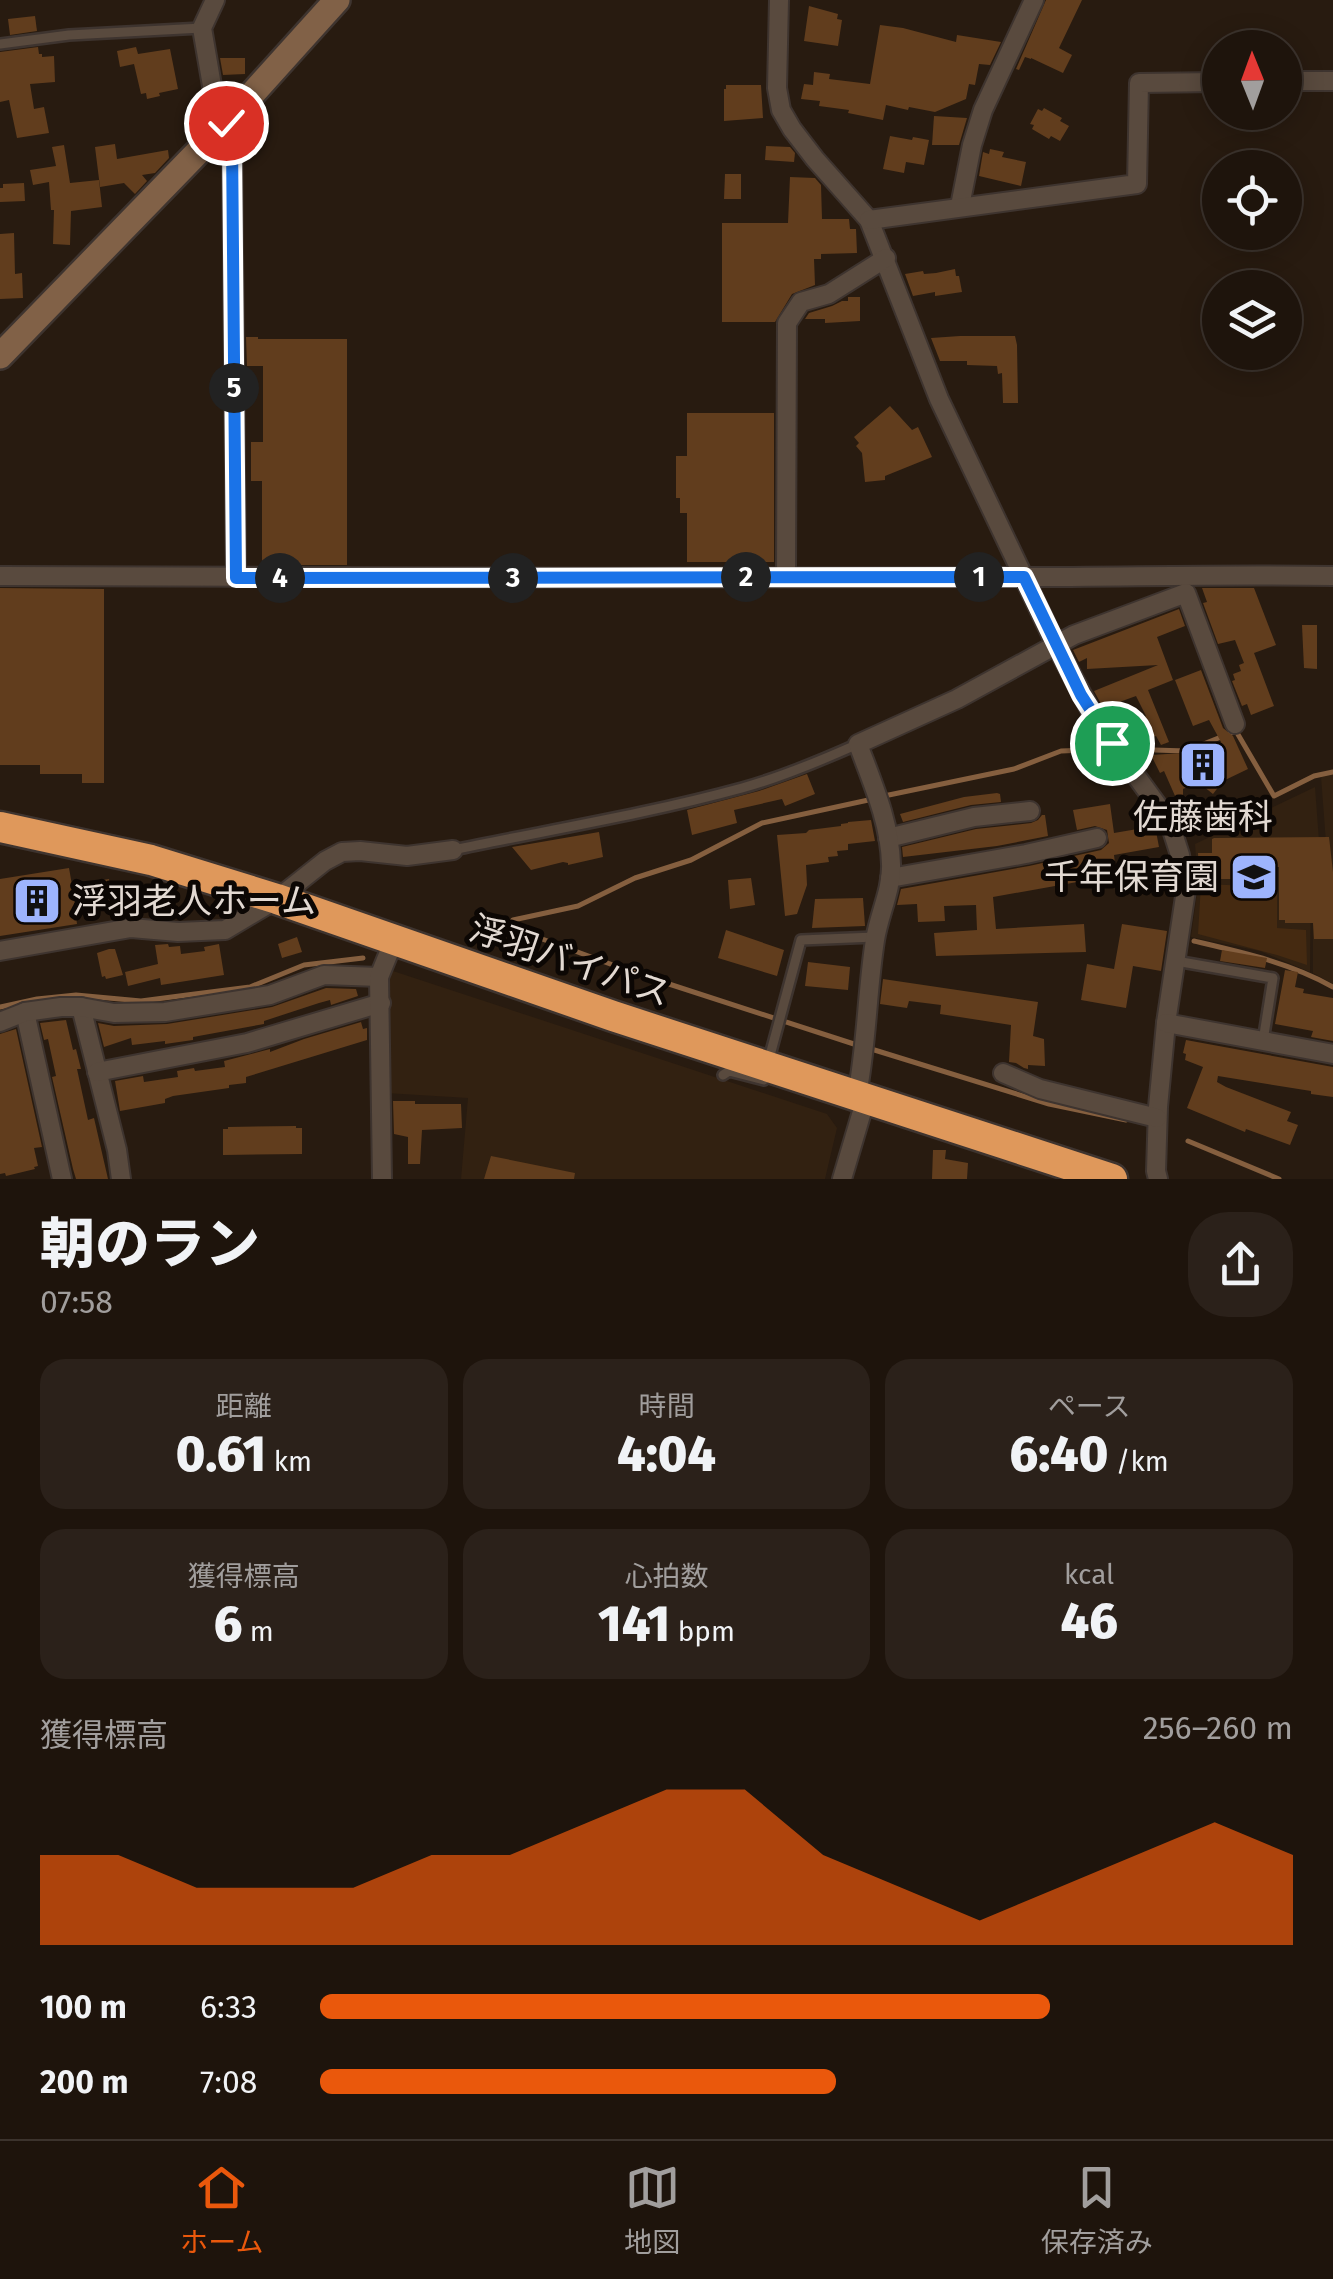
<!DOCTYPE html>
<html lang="ja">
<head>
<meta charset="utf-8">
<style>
  :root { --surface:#1e140c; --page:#2b211a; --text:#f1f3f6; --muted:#a19e9d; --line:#3c332d; --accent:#ea580c }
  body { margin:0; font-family:"Fira Sans","Noto Sans JP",sans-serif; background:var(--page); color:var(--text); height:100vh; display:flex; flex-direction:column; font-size:38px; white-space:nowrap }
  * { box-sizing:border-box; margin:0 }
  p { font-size:32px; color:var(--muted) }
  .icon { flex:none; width:55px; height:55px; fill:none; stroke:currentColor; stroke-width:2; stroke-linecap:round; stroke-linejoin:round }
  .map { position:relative; height:1179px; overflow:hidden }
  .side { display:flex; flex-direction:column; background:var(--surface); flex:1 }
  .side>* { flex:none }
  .needle { width:65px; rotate:359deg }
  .buttons { position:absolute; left:1202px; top:30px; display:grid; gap:20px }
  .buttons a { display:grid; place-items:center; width:100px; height:100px; border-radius:50%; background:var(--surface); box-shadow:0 5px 25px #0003,0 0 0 2px var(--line); font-size:50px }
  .pin { position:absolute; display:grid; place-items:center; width:85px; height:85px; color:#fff; margin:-42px; border:5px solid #fff; border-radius:50%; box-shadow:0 2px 10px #0007 }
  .km { position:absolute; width:50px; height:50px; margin:-25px; border-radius:50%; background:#222; color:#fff; font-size:28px; line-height:50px; text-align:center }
  .round { display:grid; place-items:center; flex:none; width:105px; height:105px; border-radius:40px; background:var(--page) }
  .overview { display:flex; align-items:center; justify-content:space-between; height:170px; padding:0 40px }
  h1 { font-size:55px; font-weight:800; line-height:75px }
  .metrics { display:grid; grid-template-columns:repeat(3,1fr); gap:15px; height:170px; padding:10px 40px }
  .metrics div { display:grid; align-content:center; border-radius:25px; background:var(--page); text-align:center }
  .metrics b { font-size:50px; font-weight:800 }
  .metrics small { font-size:28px; font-weight:400 }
  .metrics p { font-size:28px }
  .chart { height:280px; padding:20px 40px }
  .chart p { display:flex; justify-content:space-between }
  .chart svg { width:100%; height:180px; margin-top:10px; fill:var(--accent); opacity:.7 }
  ul { padding:0 40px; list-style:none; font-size:32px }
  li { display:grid; grid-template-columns:160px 120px 1fr; align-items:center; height:75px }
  li i { height:25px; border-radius:12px; background:var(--accent) }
  .dock { display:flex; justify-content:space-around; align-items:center; height:140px; border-top:2px solid var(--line); background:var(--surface); font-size:28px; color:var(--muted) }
  .dock a { display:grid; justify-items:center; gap:5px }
  .dock .current { color:var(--accent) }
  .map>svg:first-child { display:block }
</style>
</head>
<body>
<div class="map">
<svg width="1333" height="1179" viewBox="0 0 1333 1179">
  <rect width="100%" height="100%" fill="#281b10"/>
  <g fill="#322111">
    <polygon points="1333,774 1333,984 1313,973 1313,871 1328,870 1321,776"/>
    <polygon points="1315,787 1321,868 1311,869 1310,972 1260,951 1191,937 1198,886 1195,844"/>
    <polygon points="393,971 827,1114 837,1128 825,1179 461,1179 468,1098 386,1093 386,983"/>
  </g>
  <polygon fill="#452a11" points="1201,884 1277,887 1277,928 1306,930 1307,965 1277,955 1198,934"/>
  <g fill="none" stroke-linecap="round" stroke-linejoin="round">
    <g stroke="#855f3f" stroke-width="5">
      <polyline points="1123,749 1186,751 1236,731 1274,796 1314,776 1333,772"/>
      <polyline points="884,796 1014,769 1061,751 1112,749"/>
      <path d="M1194 941C1241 952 1291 963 1333 987"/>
      <polyline points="0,1007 37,999 76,995 141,1001 187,995 250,987 304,965 363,958"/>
      <polyline points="857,1045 632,972 515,929 513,920 578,906 635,878 691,860 762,823 873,799"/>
      <polyline points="868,1048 1049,1104 1126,1120"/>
      <polyline points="1188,1141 1279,1179"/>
    </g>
  </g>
  <g fill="#613d1d">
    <polygon points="1046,0 1082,0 1059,48 1072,55 1063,73 1031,58 1031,59 1025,57 1019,70 1016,69"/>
    <polygon points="809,6 838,14 837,19 842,20 838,46 804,41"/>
    <polygon points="35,16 37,31 10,35 8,19"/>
    <polygon points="880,25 903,28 956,42 957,35 1001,42 990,65 979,64 975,85 969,84 966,99 935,112 909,107 908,110 886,105 883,120 848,113 849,110 819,106 820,101 801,99 804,84 813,85 814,72 830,74 829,79 870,84"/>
    <polygon points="38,47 39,54 42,54 42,57 54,56 55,82 30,84 34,109 44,107 49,133 17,138 9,100 0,102 0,52"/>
    <polygon points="136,47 138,54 170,49 178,89 159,93 160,96 147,99 146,93 141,94 134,64 120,67 117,51"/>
    <polygon points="220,58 245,58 245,74 223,75"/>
    <polygon points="726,85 761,85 763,118 724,121 724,89 726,89"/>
    <polygon points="1044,108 1062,118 1060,121 1069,126 1060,141 1051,136 1049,139 1032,129 1034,125 1030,124 1038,109 1042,111"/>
    <polygon points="934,116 967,118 959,145 932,145"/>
    <polygon points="890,136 912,140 913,137 929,140 924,165 906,162 904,173 883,169"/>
    <polygon points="115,144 117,159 168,150 169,158 155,173 142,175 147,181 135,194 124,183 100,187 95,147"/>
    <polygon points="64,145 70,183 99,180 102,207 71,211 70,245 53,244 54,210 51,210 49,182 33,185 30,170 56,166 52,147"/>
    <polygon points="766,146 790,147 795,153 794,162 765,160"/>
    <polygon points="990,149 1004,152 1002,157 1026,162 1021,186 979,176 983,152 989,154"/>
    <polygon points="725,174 741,174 741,199 724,199"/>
    <polygon points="790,177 815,178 821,185 822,219 849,219 850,229 856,229 857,253 821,254 821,259 814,259 815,285 792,294 775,322 722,322 722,223 788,223"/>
    <polygon points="24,183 25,201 0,202 0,188 3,188 3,184"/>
    <polygon points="14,233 15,274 22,273 23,298 0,299 0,234"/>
    <polygon points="955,269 956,276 959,276 962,292 935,296 935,292 913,296 905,274 923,271 924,274 936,273"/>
    <polygon points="848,297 860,297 860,321 825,323 825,319 805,319 809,313 832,306 842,301 848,301"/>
    <polygon points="960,336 1015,336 1017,345 1018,403 1003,403 1002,373 998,374 997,366 967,365 967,361 940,361 931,338"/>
    <polygon points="246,337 258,337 258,339 347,339 347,565 262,565 262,481 251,481 251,442 263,442 263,366 247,366"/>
    <polygon points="890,406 912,430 918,427 932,457 885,476 885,480 865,482 862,453 856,446 859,443 854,437"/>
    <polygon points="687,413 774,413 774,562 687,562 687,513 680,513 680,498 676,498 676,456 687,456"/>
    <polygon points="0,588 104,589 104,783 82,783 82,774 40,774 40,765 0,765"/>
    <polygon points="1202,588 1254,588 1276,645 1254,653 1274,706 1251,715 1247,704 1242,706 1232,681 1235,680 1233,674 1241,671 1239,665 1244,663 1235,640 1218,644 1203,603 1207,602"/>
    <polygon points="1179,609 1185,626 1157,637 1173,680 1148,690 1169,742 1161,745 1156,736 1136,742 1128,724 1146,716 1136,696 1114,704 1101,704 1094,691 1158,665 1087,669 1087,658 1079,662 1073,650"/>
    <polygon points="1302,625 1317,625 1317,669 1304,668"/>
    <polygon points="1201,670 1223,728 1233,736 1248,769 1223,781 1213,794 1198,782 1183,789 1183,814 1164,771 1160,773 1151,755 1183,753 1185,759 1221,742 1209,720 1193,726 1175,680"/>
    <polygon points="807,774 815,794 785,806 782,799 734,810 737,823 692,835 687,810 759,791"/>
    <polygon points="997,793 1000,794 1001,802 971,805 903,822 900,814 964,797"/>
    <polygon points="1110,804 1114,833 1155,826 1159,847 1114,855 1116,872 1093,876 1094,879 993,897 996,929 1084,924 1086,952 936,956 934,933 977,930 976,905 944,906 945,921 918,922 917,904 897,905 901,889 1029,866 1101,850 1109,843 1107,830 1095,826 1077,830 1073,810"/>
    <polygon points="1042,815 1045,815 1048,836 997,846 903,857 902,847 976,829 1031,823 1038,820"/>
    <polygon points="871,820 875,841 848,844 848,850 837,851 838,856 828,857 829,862 806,865 807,885 797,914 785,916 777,835 806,833 809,830 841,826 841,824 848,823 848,822"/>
    <polygon points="599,832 603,857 568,865 568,863 563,862 531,870 512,847"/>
    <polygon points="1329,837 1333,872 1333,939 1314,939 1313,923 1285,923 1285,920 1279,920 1279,867 1243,867 1243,878 1239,879 1203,879 1203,872 1199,872 1198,853 1212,853 1212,839 1214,838"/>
    <polygon points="69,868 72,885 109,879 112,897 74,903 77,924 0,936 0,879"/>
    <polygon points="751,878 755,905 730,909 728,880"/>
    <polygon points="863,898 865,926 812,928 815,899"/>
    <polygon points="1122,924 1167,931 1161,971 1133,966 1126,1008 1081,1000 1087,964 1114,969"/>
    <polygon points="726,930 784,950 777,976 718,958"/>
    <polygon points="297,937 302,952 282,958 278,944"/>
    <polygon points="168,944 169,947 180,946 181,954 205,951 204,947 219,944 224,975 161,985 160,978 128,986 125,972 158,964 155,945"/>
    <polygon points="109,949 115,949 123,975 106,979 105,976 102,977 97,953"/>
    <polygon points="1222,950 1267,958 1265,968 1220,961"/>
    <polygon points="808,962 850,967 848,990 805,986"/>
    <polygon points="1285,970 1298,972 1295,987 1304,989 1303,993 1333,998 1333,1041 1311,1037 1313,1031 1275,1024"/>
    <polygon points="883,979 1038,1002 1033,1036 1044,1039 1045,1066 1028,1065 1028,1069 1024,1068 1016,1063 1009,1062 1011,1025 940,1014 941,1005 909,1001 907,1008 880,1004"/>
    <polygon points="326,988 356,989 358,996 331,1005 330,1000 319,1003 264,1021 264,1024 193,1037 193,1040 165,1044 165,1041 132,1045 131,1038 104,1047 98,1023 114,1026 167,1024 272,1007"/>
    <polygon points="66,1020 73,1050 76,1049 81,1069 77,1069 88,1120 94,1118 108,1179 76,1179 73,1169 52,1077 56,1076 48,1039 44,1040 40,1023"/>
    <polygon points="361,1022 363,1029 367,1028 367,1040 246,1077 246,1083 229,1085 229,1088 173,1096 165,1099 165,1103 120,1111 115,1081 143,1076 144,1082 178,1077 177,1071 194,1068 195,1071 225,1067 224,1061 270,1049 270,1052 304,1039"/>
    <polygon points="16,1029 42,1147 34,1148 38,1166 34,1167 35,1169 6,1176 5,1173 0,1174 0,1034"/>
    <polygon points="1186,1040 1333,1067 1333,1097 1311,1094 1311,1091 1218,1076 1217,1082 1226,1087 1291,1112 1287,1121 1298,1125 1290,1145 1246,1129 1245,1132 1187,1108 1203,1067 1185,1060 1186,1054 1183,1053"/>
    <polygon points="393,1101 415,1101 415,1104 461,1104 462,1128 422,1130 420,1164 408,1164 408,1137 394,1134"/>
    <polygon points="296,1126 296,1128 302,1128 302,1154 223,1155 223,1129 228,1129 228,1127"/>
    <polygon points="933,1150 946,1150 945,1159 968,1163 967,1179 932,1179"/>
    <polygon points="491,1156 575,1173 574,1179 484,1179"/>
  </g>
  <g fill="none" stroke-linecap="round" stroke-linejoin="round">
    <g stroke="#3e342f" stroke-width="14">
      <g id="lane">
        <polyline points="0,44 69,35 202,28"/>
        <path d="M453 850C549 830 647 814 742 788 782 777 820 761 858 744"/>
        <polyline points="1176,961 1273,978 1263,1041"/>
        <polyline points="769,1059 801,940 875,937"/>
        <polyline points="723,1075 729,1071 764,1080"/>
      </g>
    </g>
    <g stroke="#3e342f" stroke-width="22">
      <g id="street">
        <polyline points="215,0 202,28 215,103 232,142 236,577"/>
        <polyline points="779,0 777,88 781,110 792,129 815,159 869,220 939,399 1056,645 1096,721 1158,806 1172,830 1180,855 1186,890 1166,1023 1158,1107 1156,1171 1158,1179"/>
        <polyline points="1285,81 1333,81"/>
        <polyline points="960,206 972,145 983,110 1034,0"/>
        <polyline points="869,220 1137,184 1139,83 1220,82"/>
        <path d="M0 576C341 578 682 578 1023 577 1126 577 1229 574 1333 576"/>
        <polyline points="786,576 787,323 801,302 829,294 886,258"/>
        <polyline points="888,838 974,817 1030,811"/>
        <polyline points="890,878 1026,854 1097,838"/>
        <polyline points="0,951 131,928 178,932 225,930 277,899 325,861 342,852 360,851 407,856 453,850"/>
        <polyline points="81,1007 117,1150 121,1179"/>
        <polyline points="25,1012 62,1179"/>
        <polyline points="0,1022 25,1012 61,1007 81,1007 114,1013 165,1012 270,995 324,975 379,977"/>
        <polyline points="1166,1023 1333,1054"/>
        <polyline points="97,1072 247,1043 381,1003"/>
        <polyline points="1003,1073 1040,1089 1157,1118"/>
        <path d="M857 1095C867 1043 867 991 875 940 879 914 892 890 891 864 890 822 872 782 858 744L957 699 1074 635 1186 593 1235 724"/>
        <polyline points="382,1179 379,977 394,940"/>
        <polyline points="842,1179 866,1098"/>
      </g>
    </g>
    <g stroke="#3e342f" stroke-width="30">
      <polyline id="secondary" points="0,356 226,123 337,0"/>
    </g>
    <g stroke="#3e342f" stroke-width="35">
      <polyline id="highway" points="0,827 151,860 277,899 613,1016 1112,1179"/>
    </g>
    <use href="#lane" stroke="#594a3e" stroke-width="9"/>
    <use href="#street" stroke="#594a3e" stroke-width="18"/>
    <use href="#secondary" stroke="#816147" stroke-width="25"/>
    <use href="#highway" stroke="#df985b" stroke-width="30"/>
  </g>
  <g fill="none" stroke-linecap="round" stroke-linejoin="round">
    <g stroke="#fff" stroke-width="20">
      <polyline id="route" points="226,123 232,142 236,578 1024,577 1081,695 1112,743"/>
    </g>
    <use href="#route" stroke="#1a73e8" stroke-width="12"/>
  </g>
  <defs>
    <g id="building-square" transform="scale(2.5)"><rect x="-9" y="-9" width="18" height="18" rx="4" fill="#9db4fd" stroke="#0c0704"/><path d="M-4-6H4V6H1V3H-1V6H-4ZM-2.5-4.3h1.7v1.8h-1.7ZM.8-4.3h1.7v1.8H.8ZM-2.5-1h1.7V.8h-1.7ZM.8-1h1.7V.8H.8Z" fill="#111"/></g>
    <g id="school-square" transform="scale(2.5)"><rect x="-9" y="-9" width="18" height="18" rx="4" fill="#9db4fd" stroke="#0c0704"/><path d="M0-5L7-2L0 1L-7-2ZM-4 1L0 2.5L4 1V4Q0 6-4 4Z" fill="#111"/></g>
  </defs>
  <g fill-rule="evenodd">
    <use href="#building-square" x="1203" y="765"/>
    <use href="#school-square" x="1254" y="877"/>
    <use href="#building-square" x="37" y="901"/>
  </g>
  <g text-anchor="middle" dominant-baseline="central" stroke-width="10" stroke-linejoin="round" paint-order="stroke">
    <g font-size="35" fill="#e2d9d2" stroke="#0c0704">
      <text x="1203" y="817">佐藤歯科</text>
      <text x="1219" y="877" text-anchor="end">千年保育園</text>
      <text x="72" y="901" text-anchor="start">浮羽老人ホーム</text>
    </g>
    <g font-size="35" fill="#e2d9d2" stroke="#0c0704">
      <text transform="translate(570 961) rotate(19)">浮羽バイパス</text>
    </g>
  </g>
</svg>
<div class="buttons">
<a><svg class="needle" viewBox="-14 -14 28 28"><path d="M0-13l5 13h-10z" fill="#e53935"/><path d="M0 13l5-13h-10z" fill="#a19e9d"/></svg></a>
<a><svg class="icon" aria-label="locate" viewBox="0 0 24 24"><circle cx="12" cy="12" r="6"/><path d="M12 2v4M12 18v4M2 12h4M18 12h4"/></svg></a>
<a><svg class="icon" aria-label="layers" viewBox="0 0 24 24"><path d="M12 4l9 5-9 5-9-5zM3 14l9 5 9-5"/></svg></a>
</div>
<div class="pin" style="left:1112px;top:743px;background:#1e9e55"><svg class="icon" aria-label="arrive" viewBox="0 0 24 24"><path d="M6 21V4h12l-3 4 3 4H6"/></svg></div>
<div class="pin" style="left:226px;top:123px;background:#d93025"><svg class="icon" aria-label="check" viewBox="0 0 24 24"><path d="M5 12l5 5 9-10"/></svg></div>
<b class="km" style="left:979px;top:577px">1</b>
<b class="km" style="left:746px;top:577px">2</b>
<b class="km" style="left:513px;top:578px">3</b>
<b class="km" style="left:280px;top:578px">4</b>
<b class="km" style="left:234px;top:388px">5</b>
</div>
<section class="side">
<div class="overview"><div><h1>朝のラン</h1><p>07:58</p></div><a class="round"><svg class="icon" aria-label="share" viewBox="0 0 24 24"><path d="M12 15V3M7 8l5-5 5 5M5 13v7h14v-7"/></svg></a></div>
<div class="metrics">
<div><p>距離</p><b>0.61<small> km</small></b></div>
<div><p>時間</p><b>4:04</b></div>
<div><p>ペース</p><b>6:40<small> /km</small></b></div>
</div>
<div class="metrics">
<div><p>獲得標高</p><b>6<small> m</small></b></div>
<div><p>心拍数</p><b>141<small> bpm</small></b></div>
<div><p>kcal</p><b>46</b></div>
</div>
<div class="chart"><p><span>獲得標高</span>256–260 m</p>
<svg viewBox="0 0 160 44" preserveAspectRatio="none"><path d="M0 44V22L10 22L20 30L30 30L40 30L50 22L60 22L70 14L80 6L90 6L100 22L110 30L120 38L130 30L140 22L150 14L160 22V44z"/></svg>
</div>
<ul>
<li><b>100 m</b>6:33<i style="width:75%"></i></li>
<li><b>200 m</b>7:08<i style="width:53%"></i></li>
</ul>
</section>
<nav class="dock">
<a class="current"><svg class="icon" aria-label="home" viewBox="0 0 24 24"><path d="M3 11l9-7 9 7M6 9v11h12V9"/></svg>ホーム</a>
<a><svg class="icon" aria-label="map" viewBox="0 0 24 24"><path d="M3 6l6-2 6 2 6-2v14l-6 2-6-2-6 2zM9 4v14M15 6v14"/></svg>地図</a>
<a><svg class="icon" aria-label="saved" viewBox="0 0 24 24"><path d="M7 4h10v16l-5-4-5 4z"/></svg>保存済み</a>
</nav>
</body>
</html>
